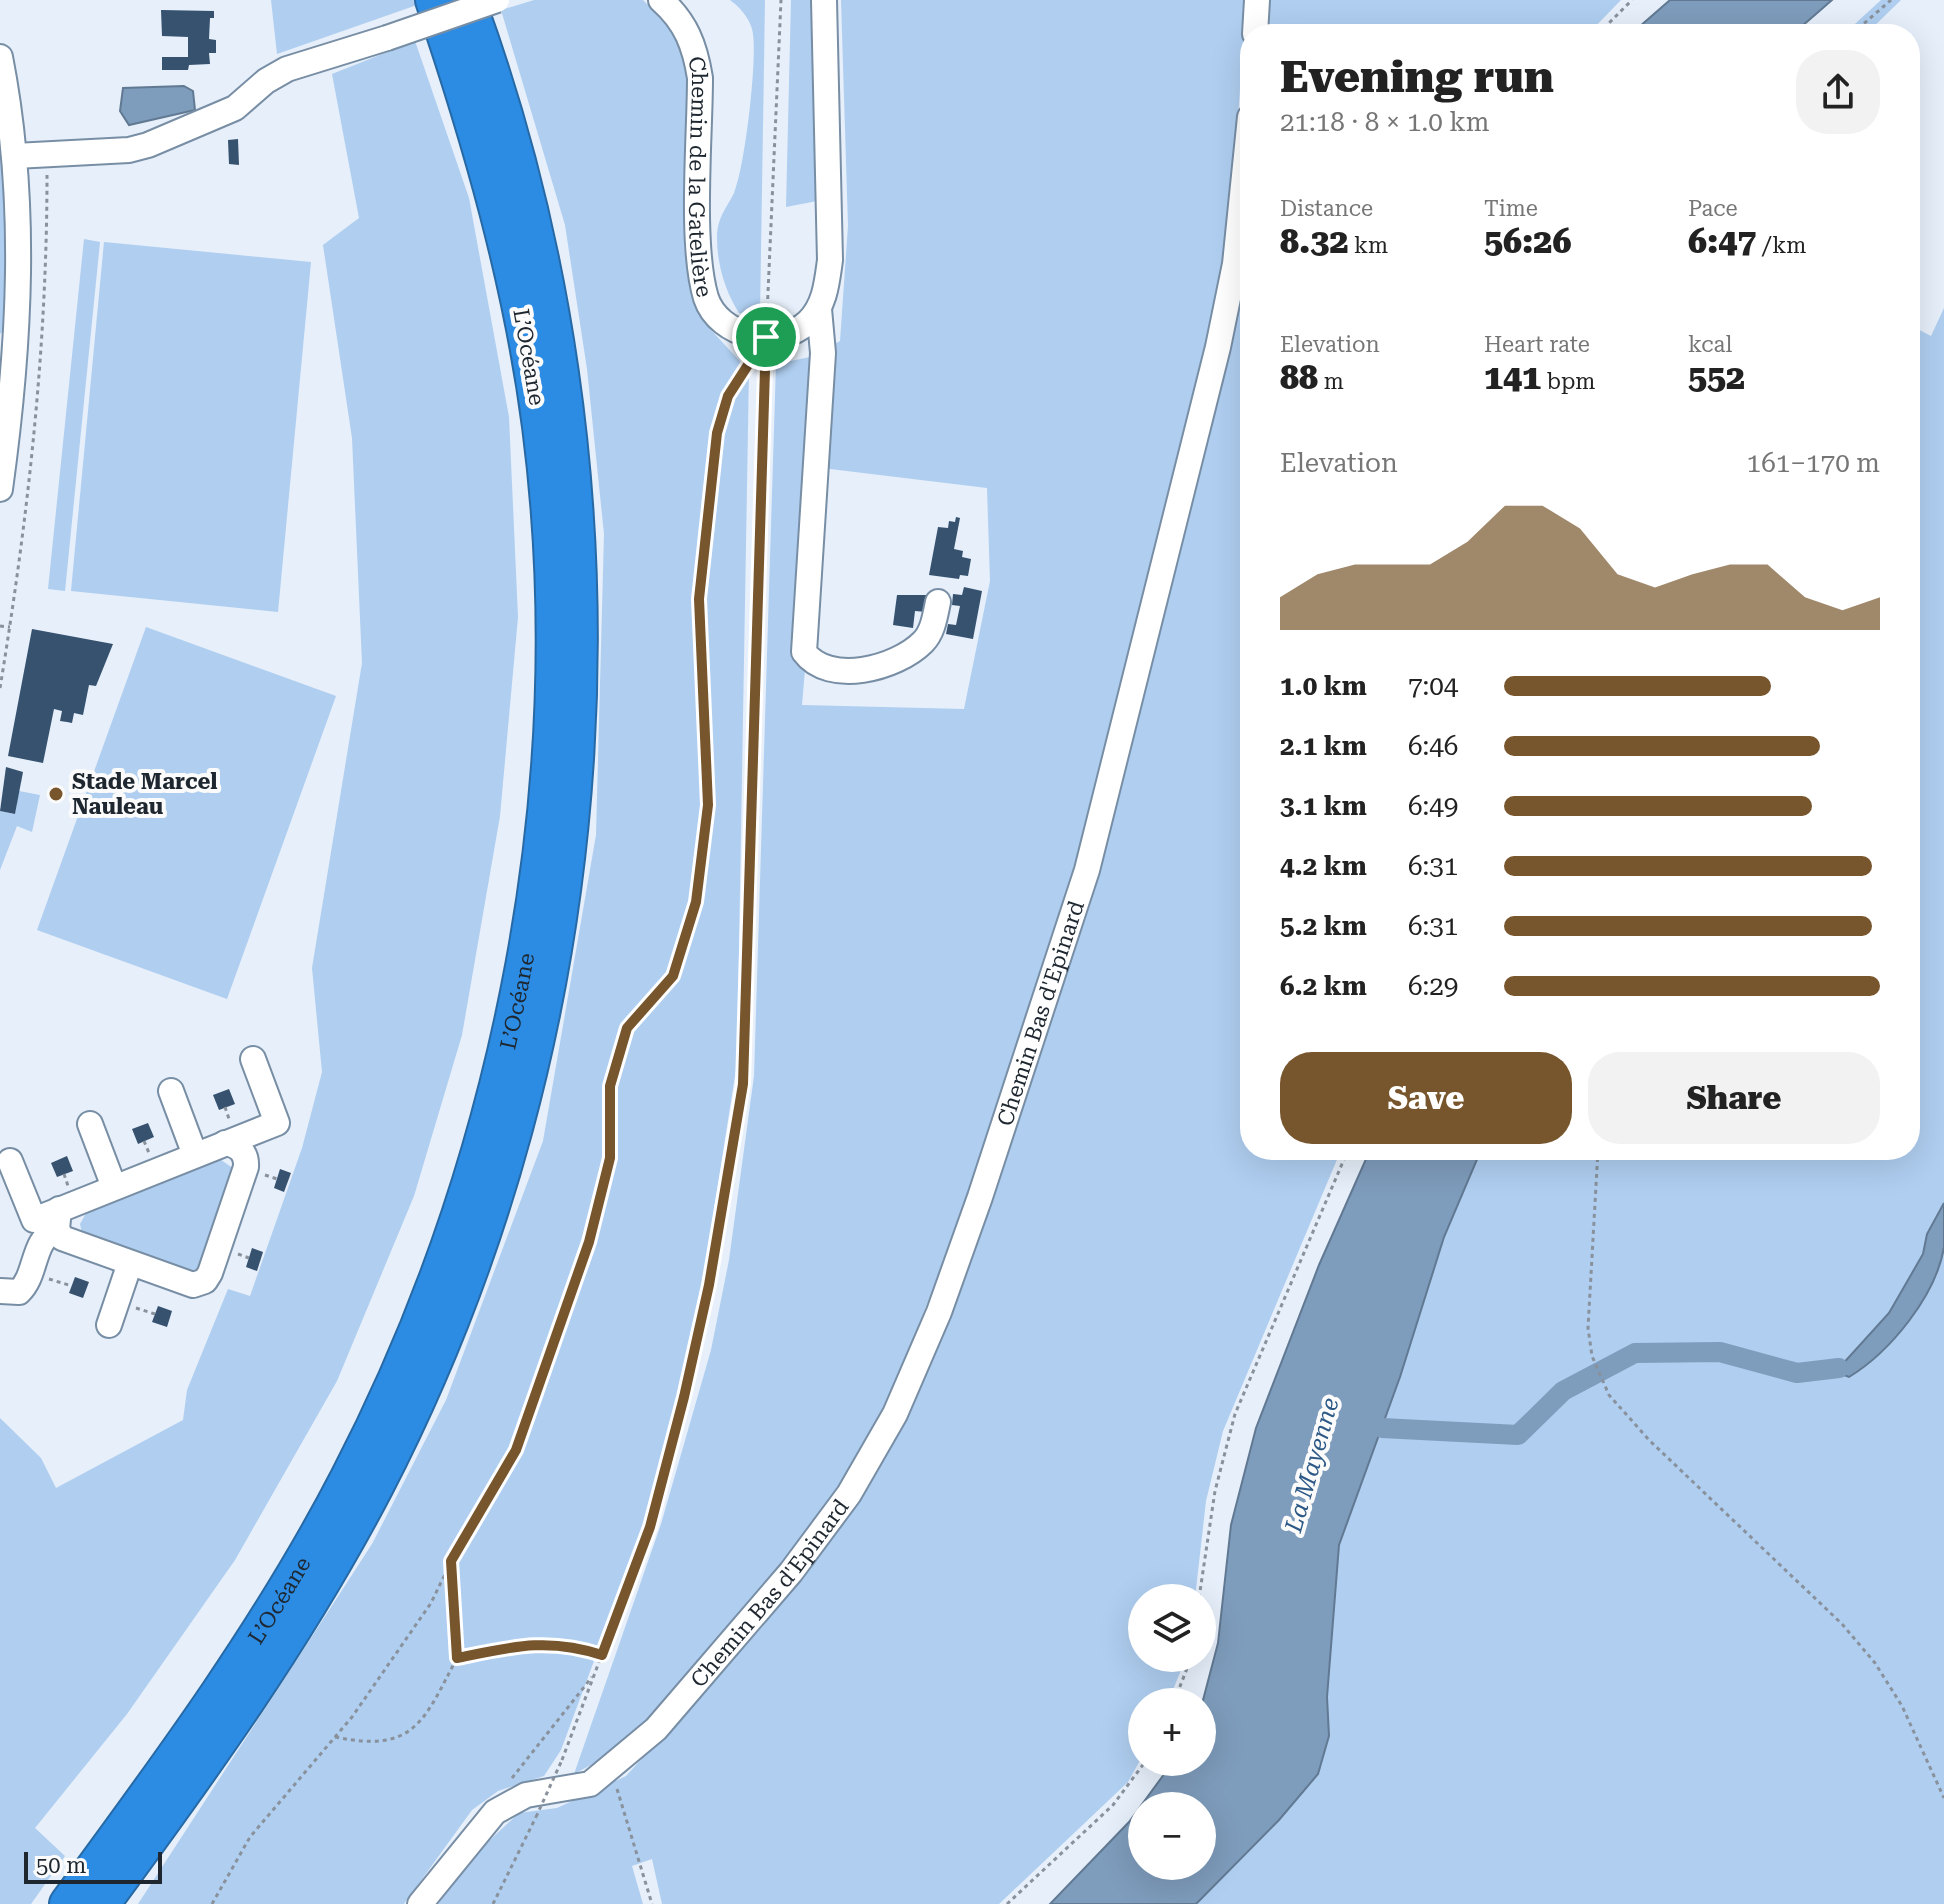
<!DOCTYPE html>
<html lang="en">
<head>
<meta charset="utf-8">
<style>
  :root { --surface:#fff; --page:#f2f2f2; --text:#222; --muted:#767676; --accent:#78562d }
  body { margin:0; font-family:"Roboto Serif",serif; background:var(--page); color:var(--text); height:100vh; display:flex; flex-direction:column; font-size:30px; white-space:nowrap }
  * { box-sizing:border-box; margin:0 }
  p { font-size:26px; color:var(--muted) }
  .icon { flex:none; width:44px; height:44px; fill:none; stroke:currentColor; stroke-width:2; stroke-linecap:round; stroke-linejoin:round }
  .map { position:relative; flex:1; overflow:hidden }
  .panel { position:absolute; left:1240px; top:24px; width:680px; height:1136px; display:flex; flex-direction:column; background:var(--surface); border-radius:32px; box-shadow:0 8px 32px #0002 }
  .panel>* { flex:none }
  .controls { position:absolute; left:1128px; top:1584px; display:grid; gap:16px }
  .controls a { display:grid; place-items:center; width:88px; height:88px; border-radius:50%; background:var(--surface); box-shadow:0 8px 32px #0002; font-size:40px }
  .scale { position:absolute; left:24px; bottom:20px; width:138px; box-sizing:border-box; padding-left:8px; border:4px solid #1e2730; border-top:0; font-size:22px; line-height:28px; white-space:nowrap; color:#1e2730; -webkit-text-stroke:6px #fbfbfb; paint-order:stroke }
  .pin { position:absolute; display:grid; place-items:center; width:68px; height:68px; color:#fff; margin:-34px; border:4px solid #fff; border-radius:50%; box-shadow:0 2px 8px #0007 }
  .round { display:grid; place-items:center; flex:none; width:84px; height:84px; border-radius:32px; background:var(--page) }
  .summary { display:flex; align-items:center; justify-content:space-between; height:136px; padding:0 40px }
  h1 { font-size:44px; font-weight:800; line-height:60px }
  .figures { display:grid; grid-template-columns:repeat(3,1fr); gap:12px; height:136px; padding:8px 40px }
  .figures div { display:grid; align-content:center }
  .figures b { font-size:34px; font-weight:800 }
  .figures small { font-size:22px; font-weight:400 }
  .figures p { font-size:22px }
  .chart { height:224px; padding:16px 40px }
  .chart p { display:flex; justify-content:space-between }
  .chart svg { width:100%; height:144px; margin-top:8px; fill:var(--accent); opacity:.7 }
  .button { display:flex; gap:16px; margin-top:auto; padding:16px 40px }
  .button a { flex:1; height:92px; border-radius:32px; background:var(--accent); color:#fff; font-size:32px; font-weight:800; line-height:92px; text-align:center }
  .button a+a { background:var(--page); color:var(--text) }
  ul { padding:0 40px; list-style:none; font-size:26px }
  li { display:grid; grid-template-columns:128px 96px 1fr; align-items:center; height:60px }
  li i { height:20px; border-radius:10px; background:var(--accent) }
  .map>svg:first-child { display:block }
</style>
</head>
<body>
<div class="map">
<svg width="1944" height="1904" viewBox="0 0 1944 1904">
  <rect width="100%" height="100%" fill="#e6effa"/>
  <g fill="#afcef0" fill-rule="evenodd">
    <polygon points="271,0 415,0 417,5 277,54"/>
    <polygon points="534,0 643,0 672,29 684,49 693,101 694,291 711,330 749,371 737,1063 695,1331 644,1526 561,1750 544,1776 498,1791 472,1810 404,1904 138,1904 372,1544 446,1400 543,1141 596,835 604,534 587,369 565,225 501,10"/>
    <path d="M730 0H765L760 314 739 313C725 291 717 264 717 238 717 218 726 209 734 193 745 167 757 63 753 34 752 21 740 7 730 0Z"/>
    <polygon points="791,0 816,0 817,201 786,207"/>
    <path d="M841 0H1247L1228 246 1183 449 1092 817 953 1237 899 1376 860 1461 771 1582 630 1744 574 1774 661 1524 711 1350 729 1260 754 1076 776 364 810 357 840 341 848 226ZM822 468 987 488 990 581 964 709 802 705Z"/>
    <polygon points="1268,0 1621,0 1588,34 1264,34"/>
    <polygon points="1881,0 1901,0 1866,34 1844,34"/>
    <polygon points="415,41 469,198 509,417 518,617 500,816 462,1035 414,1196 337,1381 235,1560 127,1714 35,1828 65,1856 31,1904 0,1904 0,1418 41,1458 56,1488 183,1420 187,1390 228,1289 250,1296 302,1148 322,1072 312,968 362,663 352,438 323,245 359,218 332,74"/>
    <polygon points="0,121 8,182 6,328 0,334"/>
    <polygon points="1250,226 1250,1150 1341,1150 1223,1431 1206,1501 1195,1598 1142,1598 1142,1658 1186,1658 1168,1702 1142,1702 1142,1757 1128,1782 999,1904 662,1904 652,1859 632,1866 643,1904 438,1904 476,1853 519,1813 557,1808 626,1776 764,1625 877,1459 1089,899 1162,621 1244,270"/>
    <polygon points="84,239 100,242 65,591 48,589"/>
    <polygon points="104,242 311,262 278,612 71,591"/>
    <path d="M1944 308V1203L1927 1234 1923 1254 1889 1313 1839 1368 1850 1376C1900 1347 1922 1300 1944 1248V1904H1196L1279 1820 1318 1774 1329 1736 1327 1697 1339 1545 1400 1377 1444 1237 1481 1150H1910V325L1931 336Z"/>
    <polygon points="146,627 336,696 227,999 37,930"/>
    <polygon points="19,791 40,795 32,832 17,826 0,870 0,811 15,814"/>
    <polygon points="217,1157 231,1167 232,1177 200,1269 182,1273 82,1233 80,1224 91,1204"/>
  </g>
  <g fill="#7e9cbc" stroke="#617992" stroke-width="2" fill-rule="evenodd">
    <polygon points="1670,0 1832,0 1793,34 1631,34"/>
    <polygon points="184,86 193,91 195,110 129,125 120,111 123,88"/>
    <path d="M1370 1150H1481L1444 1237 1400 1377 1339 1545 1327 1697 1329 1736 1318 1774 1279 1820 1196 1904H1050L1129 1822 1173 1762H1202V1704L1218 1643 1231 1525 1256 1428 1319 1265ZM1142 1806H1202V1866H1142Z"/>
    <path d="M1944 1203C1944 1217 1944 1234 1944 1247 1936 1296 1890 1352 1849 1377L1841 1374 1839 1368 1889 1313 1923 1254 1927 1234Z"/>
  </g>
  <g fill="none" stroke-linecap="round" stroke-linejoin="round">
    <polyline stroke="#7e9cbc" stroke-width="20" points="1382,1428 1518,1435 1563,1391 1635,1353 1720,1352 1797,1373 1839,1368"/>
  </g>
  <g fill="#36526f">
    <polygon points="161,10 214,11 214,18 210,18 209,39 216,40 216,53 209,53 210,64 189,65 188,70 162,70 162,57 188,57 188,37 162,36"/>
    <polygon points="238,139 239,165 229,164 228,140"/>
    <polygon points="956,517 960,518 954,549 963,551 962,557 971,559 968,576 960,575 959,579 929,575 938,527 948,528 949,521 955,522"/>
    <polygon points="964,587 982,591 973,639 946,634 948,624 956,625 960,606 952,605 953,594 962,595"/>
    <polygon points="897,595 928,595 926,612 915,611 913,628 893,625"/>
    <polygon points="32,629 113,644 96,686 89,685 83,715 74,713 72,723 67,722 60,721 62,711 54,709 43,763 8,756"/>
    <polygon points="6,767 23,772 15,814 0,811"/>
    <polygon points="229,1089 235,1104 219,1110 213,1095"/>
    <polygon points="148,1123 154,1137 138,1144 132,1129"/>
    <polygon points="67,1156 73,1171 57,1177 51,1163"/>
    <polygon points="280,1169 291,1173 284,1192 274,1188"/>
    <polygon points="252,1248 263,1252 257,1271 246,1267"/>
    <polygon points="75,1277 89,1282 83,1298 69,1293"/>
    <polygon points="158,1306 172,1311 167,1327 152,1322"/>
  </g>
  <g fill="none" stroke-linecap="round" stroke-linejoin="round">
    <g stroke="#788ea5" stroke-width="28">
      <g id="minor">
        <path id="s1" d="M661 0C686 22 695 46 700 78 700 136 690 245 706 298 719 337 778 350 808 322 825 306 827 282 830 260L824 0"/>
        <polyline points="1255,34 1257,0"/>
        <path d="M0 57C28 200 20 345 0 489"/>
        <polyline points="15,156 129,150 148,145 235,108 266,81 287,69 387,38"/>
        <path d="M819 309 823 353 804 652C829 686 896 669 923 642 933 632 935 616 938 602"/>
        <polyline points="171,1091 195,1155"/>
        <polyline points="90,1124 114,1187"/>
        <polyline points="10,1161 34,1220 277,1123 253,1059"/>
        <path d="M59 1209 57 1229 62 1238 193 1285 205 1281 210 1273 246 1167C247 1153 239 1145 225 1143"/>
        <path d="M0 1291 19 1292C38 1274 31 1240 57 1229"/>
        <polyline points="109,1325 130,1263"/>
        <path id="s2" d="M420 1904 495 1812 526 1795 590 1784 656 1729 791 1572 849 1494 895 1414 939 1312 980 1197 1087 870 1218 347 1235 264 1250 117"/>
      </g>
    </g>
    <g stroke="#2769a5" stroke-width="40">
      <g id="highway">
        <path id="s3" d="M68 1904C169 1767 271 1629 349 1478 514 1160 587 782 541 426 522 280 481 139 434 0"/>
        <path d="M101 1904C200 1770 298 1634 375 1486 611 1030 643 481 466 0"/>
      </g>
    </g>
    <g stroke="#89929c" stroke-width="3" stroke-dasharray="4 4" stroke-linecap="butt">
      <polyline points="1598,34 1632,0"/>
      <polyline points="1852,34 1891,0"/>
      <polyline points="767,315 781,0"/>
      <polyline points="0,626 10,627"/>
      <path d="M0 688C28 518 47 347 47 175"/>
      <polyline points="225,1107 229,1119"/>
      <polyline points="144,1141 149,1153"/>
      <polyline points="1598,1150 1588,1328 1592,1356 1609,1395 1649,1440 1842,1624 1875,1663 1902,1706 1944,1798"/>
      <polyline points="64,1174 68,1186"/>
      <polyline points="265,1175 277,1179"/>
      <polyline points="238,1254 249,1258"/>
      <polyline points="49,1279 72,1286"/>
      <polyline points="136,1308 155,1314"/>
      <polyline points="451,1562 457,1658"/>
      <polyline points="1199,1598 1215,1491 1235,1414 1348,1150"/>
      <polyline points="1174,1702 1191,1658"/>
      <path d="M335 1737C415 1754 424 1720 457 1658 511 1647 548 1637 602 1655"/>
      <polyline points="562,1760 650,1527 709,1285 743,1084 766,359"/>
      <polyline points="512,1778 592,1677"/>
      <polyline points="617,1789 652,1904"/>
      <polyline points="212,1904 250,1837 352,1717 431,1603 466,1531 516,1450 554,1342 589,1242 610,1158 610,1086 627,1028 673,976 696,902 708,805 699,599 717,433 728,396 754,355"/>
      <polyline points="493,1904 536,1817"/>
      <polyline points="1007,1904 1113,1805 1145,1762"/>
    </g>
    <use href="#minor" stroke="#fff" stroke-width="24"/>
    <use href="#highway" stroke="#2c8ce4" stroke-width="36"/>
    <g stroke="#788ea5" stroke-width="28" stroke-linecap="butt">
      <polyline id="minor-bridge" points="387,38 497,0"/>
    </g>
    <polyline stroke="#89929c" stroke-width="3" stroke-dasharray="4 4" stroke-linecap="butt" points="536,1817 562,1760"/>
    <use href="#minor-bridge" stroke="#fff" stroke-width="24"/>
  </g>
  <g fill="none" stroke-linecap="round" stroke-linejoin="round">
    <g stroke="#fff" stroke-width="16">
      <path id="route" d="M766 337 743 1084 709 1285 684 1397 650 1527 602 1655C548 1637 511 1647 457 1658L451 1561 516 1450 589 1242 610 1158V1086L627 1028 673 976 696 902 708 805 699 599 717 433 728 396Z"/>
    </g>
    <use href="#route" stroke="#78562d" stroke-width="10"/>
  </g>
  <circle fill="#78562d" stroke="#fbfbfb" stroke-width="3" cx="56" cy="794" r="8"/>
  <g text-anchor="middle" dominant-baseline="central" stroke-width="8" stroke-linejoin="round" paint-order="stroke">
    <g font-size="22" fill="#1e2730" stroke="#fbfbfb">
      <text stroke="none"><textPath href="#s1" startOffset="188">Chemin de la Gatelière</textPath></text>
      <text transform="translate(529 357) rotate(80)">L’Océane</text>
      <text stroke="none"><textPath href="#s3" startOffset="1018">L’Océane</textPath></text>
      <text stroke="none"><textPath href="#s2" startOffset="1128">Chemin Bas d'Epinard</textPath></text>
      <text stroke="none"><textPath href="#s2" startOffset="482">Chemin Bas d'Epinard</textPath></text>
      <text stroke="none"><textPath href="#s3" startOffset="370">L’Océane</textPath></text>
    </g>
    <g font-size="22" font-weight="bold" fill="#1e2730" stroke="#fbfbfb" text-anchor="start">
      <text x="72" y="781">Stade Marcel<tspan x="72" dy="25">Nauleau</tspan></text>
    </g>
    <g font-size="24" font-style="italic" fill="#2d5986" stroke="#fbfbfb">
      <text transform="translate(1312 1465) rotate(-74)">La Mayenne</text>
    </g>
  </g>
</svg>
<div class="controls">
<a><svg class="icon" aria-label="layers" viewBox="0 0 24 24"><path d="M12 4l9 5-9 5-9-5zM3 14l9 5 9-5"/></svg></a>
<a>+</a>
<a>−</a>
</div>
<div class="scale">50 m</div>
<div class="pin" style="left:766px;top:337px;background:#1e9e55"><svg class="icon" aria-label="arrive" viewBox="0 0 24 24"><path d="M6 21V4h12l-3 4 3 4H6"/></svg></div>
<section class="panel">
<div class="summary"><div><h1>Evening run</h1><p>21:18 · 8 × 1.0 km</p></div><a class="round"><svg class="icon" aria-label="share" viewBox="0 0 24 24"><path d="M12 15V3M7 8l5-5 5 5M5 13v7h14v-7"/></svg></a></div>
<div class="figures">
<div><p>Distance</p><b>8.32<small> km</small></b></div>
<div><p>Time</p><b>56:26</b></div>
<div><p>Pace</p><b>6:47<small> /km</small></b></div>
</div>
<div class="figures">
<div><p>Elevation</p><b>88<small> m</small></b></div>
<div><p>Heart rate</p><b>141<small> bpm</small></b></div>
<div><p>kcal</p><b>552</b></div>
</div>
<div class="chart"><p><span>Elevation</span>161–170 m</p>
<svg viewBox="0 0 160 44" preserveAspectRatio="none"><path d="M0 44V34L10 27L20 24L30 24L40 24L50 17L60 6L70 6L80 13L90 27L100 31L110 27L120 24L130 24L140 34L150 38L160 34V44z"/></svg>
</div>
<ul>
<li><b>1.0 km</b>7:04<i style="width:71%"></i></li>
<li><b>2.1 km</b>6:46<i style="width:84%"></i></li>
<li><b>3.1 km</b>6:49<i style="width:82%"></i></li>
<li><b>4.2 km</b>6:31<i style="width:98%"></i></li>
<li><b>5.2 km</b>6:31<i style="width:98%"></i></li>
<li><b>6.2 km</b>6:29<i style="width:100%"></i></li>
</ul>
<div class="button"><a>Save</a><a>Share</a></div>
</section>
</div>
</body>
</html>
